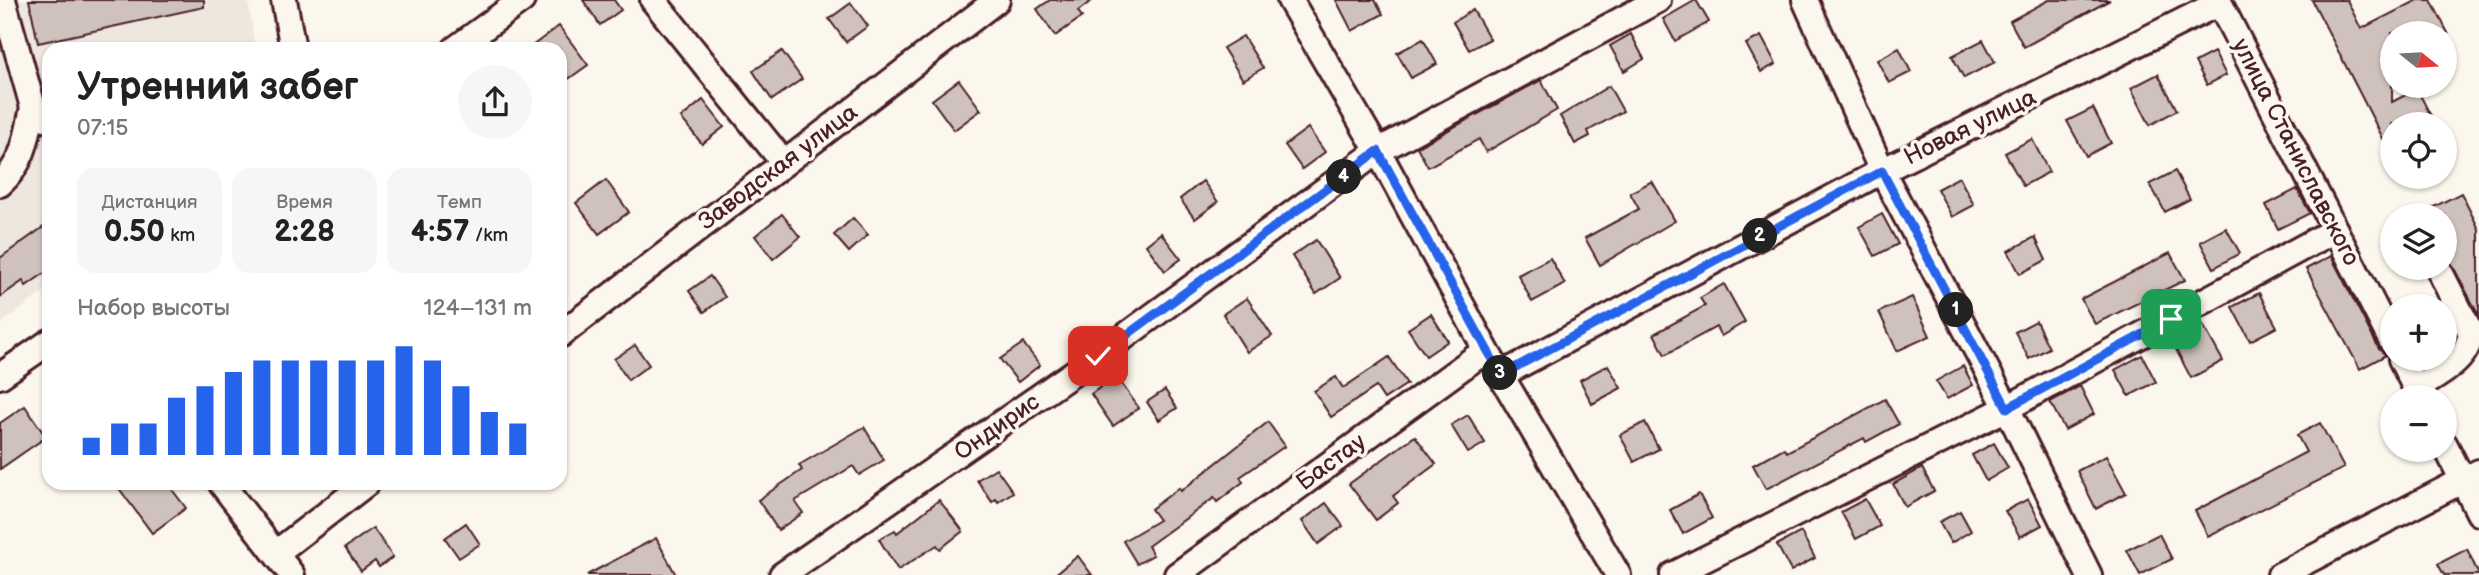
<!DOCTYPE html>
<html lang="ru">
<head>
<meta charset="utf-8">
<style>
  :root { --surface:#fff; --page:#f6f6f6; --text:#222; --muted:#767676; --accent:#2563eb }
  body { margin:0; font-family:"Balsamiq Sans",sans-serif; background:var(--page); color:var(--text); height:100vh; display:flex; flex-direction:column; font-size:26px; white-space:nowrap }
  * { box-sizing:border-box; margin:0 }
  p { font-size:23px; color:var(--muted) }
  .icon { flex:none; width:38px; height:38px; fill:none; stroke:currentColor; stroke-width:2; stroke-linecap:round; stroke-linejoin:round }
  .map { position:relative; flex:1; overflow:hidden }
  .panel { position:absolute; left:42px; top:42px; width:525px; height:448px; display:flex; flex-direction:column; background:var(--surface); border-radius:21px; box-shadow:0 2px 5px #0004 }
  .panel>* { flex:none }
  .needle { width:46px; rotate:108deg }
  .fabs { position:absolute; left:2380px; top:21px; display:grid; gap:14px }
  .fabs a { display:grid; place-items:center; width:77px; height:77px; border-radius:50%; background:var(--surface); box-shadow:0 2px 5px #0004; font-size:35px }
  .pin { position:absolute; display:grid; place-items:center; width:60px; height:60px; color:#fff; margin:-30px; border-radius:14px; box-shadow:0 4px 10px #0006 }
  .km { position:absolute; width:35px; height:35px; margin:-18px; border-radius:50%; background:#222; color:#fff; font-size:19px; line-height:35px; text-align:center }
  .round { display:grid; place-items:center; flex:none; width:74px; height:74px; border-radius:37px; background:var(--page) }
  .head { display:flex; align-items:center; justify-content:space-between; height:119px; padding:0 35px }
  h1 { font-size:38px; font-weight:700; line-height:52px }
  .metrics { display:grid; grid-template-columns:repeat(3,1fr); gap:10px; height:119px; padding:7px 35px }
  .metrics div { display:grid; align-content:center; border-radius:18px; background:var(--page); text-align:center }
  .metrics b { font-size:30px; font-weight:700 }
  .metrics small { font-size:19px; font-weight:400 }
  .metrics p { font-size:19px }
  .chart { height:196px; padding:14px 35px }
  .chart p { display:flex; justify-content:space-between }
  .chart svg { width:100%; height:126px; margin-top:7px; stroke:var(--accent); stroke-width:6 }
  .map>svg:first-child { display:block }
</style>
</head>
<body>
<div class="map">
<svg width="2479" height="575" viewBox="0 0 2479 575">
  <rect width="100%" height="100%" fill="#fbf7ec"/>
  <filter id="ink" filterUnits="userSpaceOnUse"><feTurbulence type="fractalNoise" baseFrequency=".0143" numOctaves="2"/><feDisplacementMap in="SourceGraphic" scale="14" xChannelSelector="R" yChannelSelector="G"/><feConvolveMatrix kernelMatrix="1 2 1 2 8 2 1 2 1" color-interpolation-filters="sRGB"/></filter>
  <g filter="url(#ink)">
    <polygon fill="#eee7de" points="0,0 248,0 255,49 49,49 49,288 0,324"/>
    <g fill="#cfc2bc" stroke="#4a1f2b" stroke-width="2">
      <polygon points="29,0 204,0 204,7 38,43"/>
      <polygon points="583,0 614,0 621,10 600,25"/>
      <polygon points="1050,0 1093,0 1078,11 1082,17 1055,36 1037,9"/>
      <polygon points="1336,0 1375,0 1383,14 1352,31"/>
      <polygon points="1696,0 1709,22 1675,41 1663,19"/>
      <polygon points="2049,0 2110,0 2024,47 2010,21"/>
      <polygon points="2312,0 2347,0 2361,29 2418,0 2431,0 2448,33 2392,33 2392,102 2417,89 2435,124 2392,124 2392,156"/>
      <polygon points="851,3 868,26 846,42 829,19"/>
      <polygon points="1473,10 1490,39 1469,50 1453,22"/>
      <polygon points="559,26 588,65 560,85 560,49 528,49"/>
      <polygon points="1631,34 1644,59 1624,71 1610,46"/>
      <polygon points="1243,36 1263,68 1243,80 1223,48"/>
      <polygon points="1761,36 1776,64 1761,72 1746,44"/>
      <polygon points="1423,39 1437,64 1411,78 1397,53"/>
      <polygon points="1983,40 1995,62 1964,78 1952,56"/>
      <polygon points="1899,48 1911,72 1889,83 1877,60"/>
      <polygon points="782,51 802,79 772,100 753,71"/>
      <polygon points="2214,52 2226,75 2207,85 2195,62"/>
      <polygon points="2158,74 2177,110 2150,125 2131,88"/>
      <polygon points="959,80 981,110 954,130 932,100"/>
      <polygon points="1541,80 1557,110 1486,152 1479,139 1428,167 1417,147"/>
      <polygon points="1609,86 1623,111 1588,131 1590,136 1575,144 1560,116"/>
      <polygon points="703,100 724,127 702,144 681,118"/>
      <polygon points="2093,108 2111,143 2086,156 2067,121"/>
      <polygon points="1308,128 1325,152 1302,169 1285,145"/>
      <polygon points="2032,139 2049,172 2023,186 2005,153"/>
      <polygon points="2175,171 2190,199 2165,212 2150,184"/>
      <polygon points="1959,177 1974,205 1952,217 1937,189"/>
      <polygon points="606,180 629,212 599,234 576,203"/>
      <polygon points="1203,181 1218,202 1195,219 1180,199"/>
      <polygon points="1652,181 1675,221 1600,265 1585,238 1639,209 1630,193"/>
      <polygon points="2297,189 2310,213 2278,229 2266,205"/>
      <polygon points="2461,193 2479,229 2479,316 2445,251 2445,215 2418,215"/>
      <polygon points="782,214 800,237 773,259 755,236"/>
      <polygon points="1882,214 1898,244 1875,256 1859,227"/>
      <polygon points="853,218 868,235 849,252 834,235"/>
      <polygon points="49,223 49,270 26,286 23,281 0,297 0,258"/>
      <polygon points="2226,228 2240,253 2214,268 2200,242"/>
      <polygon points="1161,233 1181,259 1165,271 1146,245"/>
      <polygon points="2035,237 2046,260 2020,274 2008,251"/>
      <polygon points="1316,240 1340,278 1316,294 1292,256"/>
      <polygon points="2170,253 2185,280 2095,324 2081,299"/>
      <polygon points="2331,256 2379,349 2386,355 2360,369 2306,269"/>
      <polygon points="1550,258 1565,284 1532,302 1518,275"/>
      <polygon points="710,276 725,297 704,312 689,291"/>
      <polygon points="1724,284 1745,322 1721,336 1716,327 1665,355 1654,334 1705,306 1700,298"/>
      <polygon points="2259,293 2277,327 2250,341 2232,307"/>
      <polygon points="1912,297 1930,336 1897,351 1879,312"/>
      <polygon points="1247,298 1272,336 1247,352 1223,314"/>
      <polygon points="1431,314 1448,341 1426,356 1408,329"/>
      <polygon points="2036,321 2049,348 2029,359 2015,332"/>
      <polygon points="2202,323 2223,361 2191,378 2171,340"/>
      <polygon points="1023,343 1040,365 1018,382 1000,359"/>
      <polygon points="635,345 649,365 628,380 614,359"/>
      <polygon points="2142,355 2156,382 2129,396 2115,370"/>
      <polygon points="1389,357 1407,384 1384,399 1376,387 1331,417 1314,391 1336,377 1343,388"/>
      <polygon points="1608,365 1621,388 1592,404 1580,380"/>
      <polygon points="1963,366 1973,385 1947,399 1936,381"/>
      <polygon points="1116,376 1139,408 1113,426 1091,394"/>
      <polygon points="2080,386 2094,414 2065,430 2050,402"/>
      <polygon points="1165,390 1177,408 1159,420 1147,402"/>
      <polygon points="1885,399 1899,424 1866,442 1864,438 1766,489 1753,465 1784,448 1787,452"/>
      <polygon points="25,406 46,437 0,469 0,423"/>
      <polygon points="1468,415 1485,443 1468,453 1451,425"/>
      <polygon points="1268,422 1285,446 1240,477 1243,482 1217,502 1214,498 1148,546 1153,555 1137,564 1123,541 1159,520 1151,509 1179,488 1181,491"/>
      <polygon points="1645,422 1659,449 1634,462 1620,435"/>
      <polygon points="2320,423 2344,468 2208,536 2195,511 2306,452 2297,435"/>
      <polygon points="864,427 884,460 859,475 853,466 795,501 803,513 778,530 758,500 802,470 799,465"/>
      <polygon points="1415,436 1436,464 1393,496 1398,503 1376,520 1349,484"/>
      <polygon points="1994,443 2008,468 1986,481 1972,455"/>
      <polygon points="2106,456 2126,493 2096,509 2077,471"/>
      <polygon points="996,468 1013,492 998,502 996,499 992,502 977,480"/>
      <polygon points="1922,468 1934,491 1905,507 1893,484"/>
      <polygon points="115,483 167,483 186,508 152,533"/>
      <polygon points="1699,494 1712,518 1683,534 1670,510"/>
      <polygon points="1865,499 1880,526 1856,539 1841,512"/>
      <polygon points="2028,499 2042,525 2020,537 2005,511"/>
      <polygon points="939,500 963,531 940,549 937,545 898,570 879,539 895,530 897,533"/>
      <polygon points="1326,503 1343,526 1318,544 1302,521"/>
      <polygon points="1960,511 1971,531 1951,543 1939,522"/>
      <polygon points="466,523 480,544 459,558 445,538"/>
      <polygon points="373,528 393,557 379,567 375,561 361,571 345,548"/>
      <polygon points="1801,532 1815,558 1791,571 1777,545"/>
      <polygon points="2159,534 2172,559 2140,575 2127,550"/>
      <polygon points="656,538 676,575 587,575"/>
      <polygon points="2467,549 2479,575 2444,575 2438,564"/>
      <polygon points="1078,556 1092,575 1054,575"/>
    </g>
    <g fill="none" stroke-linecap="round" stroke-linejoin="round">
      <g stroke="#4a1f2b" stroke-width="30">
        <g id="minor">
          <polyline points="3,0 33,107 49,120"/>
          <polyline points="284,0 293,49"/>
          <polyline points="653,0 784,163"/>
          <polyline points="1290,0 1378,151 1486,350 1618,575"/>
          <polyline points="1805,0 1882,171 2007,408 2089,575"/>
          <polyline points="2218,0 2392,342"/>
          <polyline points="455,49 522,0"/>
          <path d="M0 184C24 163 27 137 33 107"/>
          <polyline points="560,335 997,0"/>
          <polyline points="2401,359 2420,397"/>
          <polyline points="1501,375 1882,171 2219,3"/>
          <polyline points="0,376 49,342"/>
          <path d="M2416 389C2439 374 2467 362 2471 333L2438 268"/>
          <polyline points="2445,445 2479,513"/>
          <polyline points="221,483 292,575"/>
          <polyline points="276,553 367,483"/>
          <polyline points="782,575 1098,356 1378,151 1658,0"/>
          <polyline points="1177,575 1486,350"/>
          <polyline points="1673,575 2007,408 2335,230"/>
          <polyline points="2280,575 2479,472"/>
        </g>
      </g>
      <use href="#minor" stroke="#fbf7ec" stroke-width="24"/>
    </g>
  </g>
  <g fill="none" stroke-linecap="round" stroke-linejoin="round" filter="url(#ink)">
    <g stroke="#fff" stroke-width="14">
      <polyline id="route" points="1098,356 1378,151 1501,375 1882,171 2007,408 2171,319"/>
    </g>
    <use href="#route" stroke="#2563eb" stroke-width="9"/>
  </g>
  <g text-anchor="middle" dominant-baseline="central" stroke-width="7" stroke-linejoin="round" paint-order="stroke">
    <g font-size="24" fill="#4a1f2b" stroke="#fbf7ec">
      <text transform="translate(1970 127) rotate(-26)">Новая улица</text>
      <text transform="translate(2296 152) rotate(63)">улица Станиславского</text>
      <text transform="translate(778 167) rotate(-37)">Заводская улица</text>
      <text transform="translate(997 427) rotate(-35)">Ондирис</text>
      <text transform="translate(1331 462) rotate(-36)">Бастау</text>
    </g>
  </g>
</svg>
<div class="fabs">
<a><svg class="needle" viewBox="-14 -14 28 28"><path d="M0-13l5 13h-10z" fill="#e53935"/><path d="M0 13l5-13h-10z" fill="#767676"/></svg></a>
<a><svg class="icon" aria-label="locate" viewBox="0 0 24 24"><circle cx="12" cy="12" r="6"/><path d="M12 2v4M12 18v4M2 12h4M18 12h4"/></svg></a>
<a><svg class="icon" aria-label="layers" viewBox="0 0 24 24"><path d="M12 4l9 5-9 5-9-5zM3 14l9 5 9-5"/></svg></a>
<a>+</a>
<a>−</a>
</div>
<div class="pin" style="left:2171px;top:319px;background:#1e9e55"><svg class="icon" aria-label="arrive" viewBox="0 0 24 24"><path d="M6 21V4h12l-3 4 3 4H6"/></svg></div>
<div class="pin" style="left:1098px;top:356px;background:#d93025"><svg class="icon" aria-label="check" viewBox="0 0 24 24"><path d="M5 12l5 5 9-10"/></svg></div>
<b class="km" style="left:1956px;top:310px">1</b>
<b class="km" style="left:1760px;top:236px">2</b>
<b class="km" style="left:1500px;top:373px">3</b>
<b class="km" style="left:1344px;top:177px">4</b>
<section class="panel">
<div class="head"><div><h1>Утренний забег</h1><p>07:15</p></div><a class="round"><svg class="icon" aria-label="share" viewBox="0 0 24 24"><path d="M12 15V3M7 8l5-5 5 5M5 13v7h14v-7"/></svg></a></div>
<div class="metrics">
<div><p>Дистанция</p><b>0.50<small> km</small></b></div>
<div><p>Время</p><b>2:28</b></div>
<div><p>Темп</p><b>4:57<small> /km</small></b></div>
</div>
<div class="chart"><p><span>Набор высоты</span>124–131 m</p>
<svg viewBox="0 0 160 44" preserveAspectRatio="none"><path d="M5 44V38M15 44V33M25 44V33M35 44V24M45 44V20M55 44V15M65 44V11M75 44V11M85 44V11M95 44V11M105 44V11M115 44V6M125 44V11M135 44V20M145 44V29M155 44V33"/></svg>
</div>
</section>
</div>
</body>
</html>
